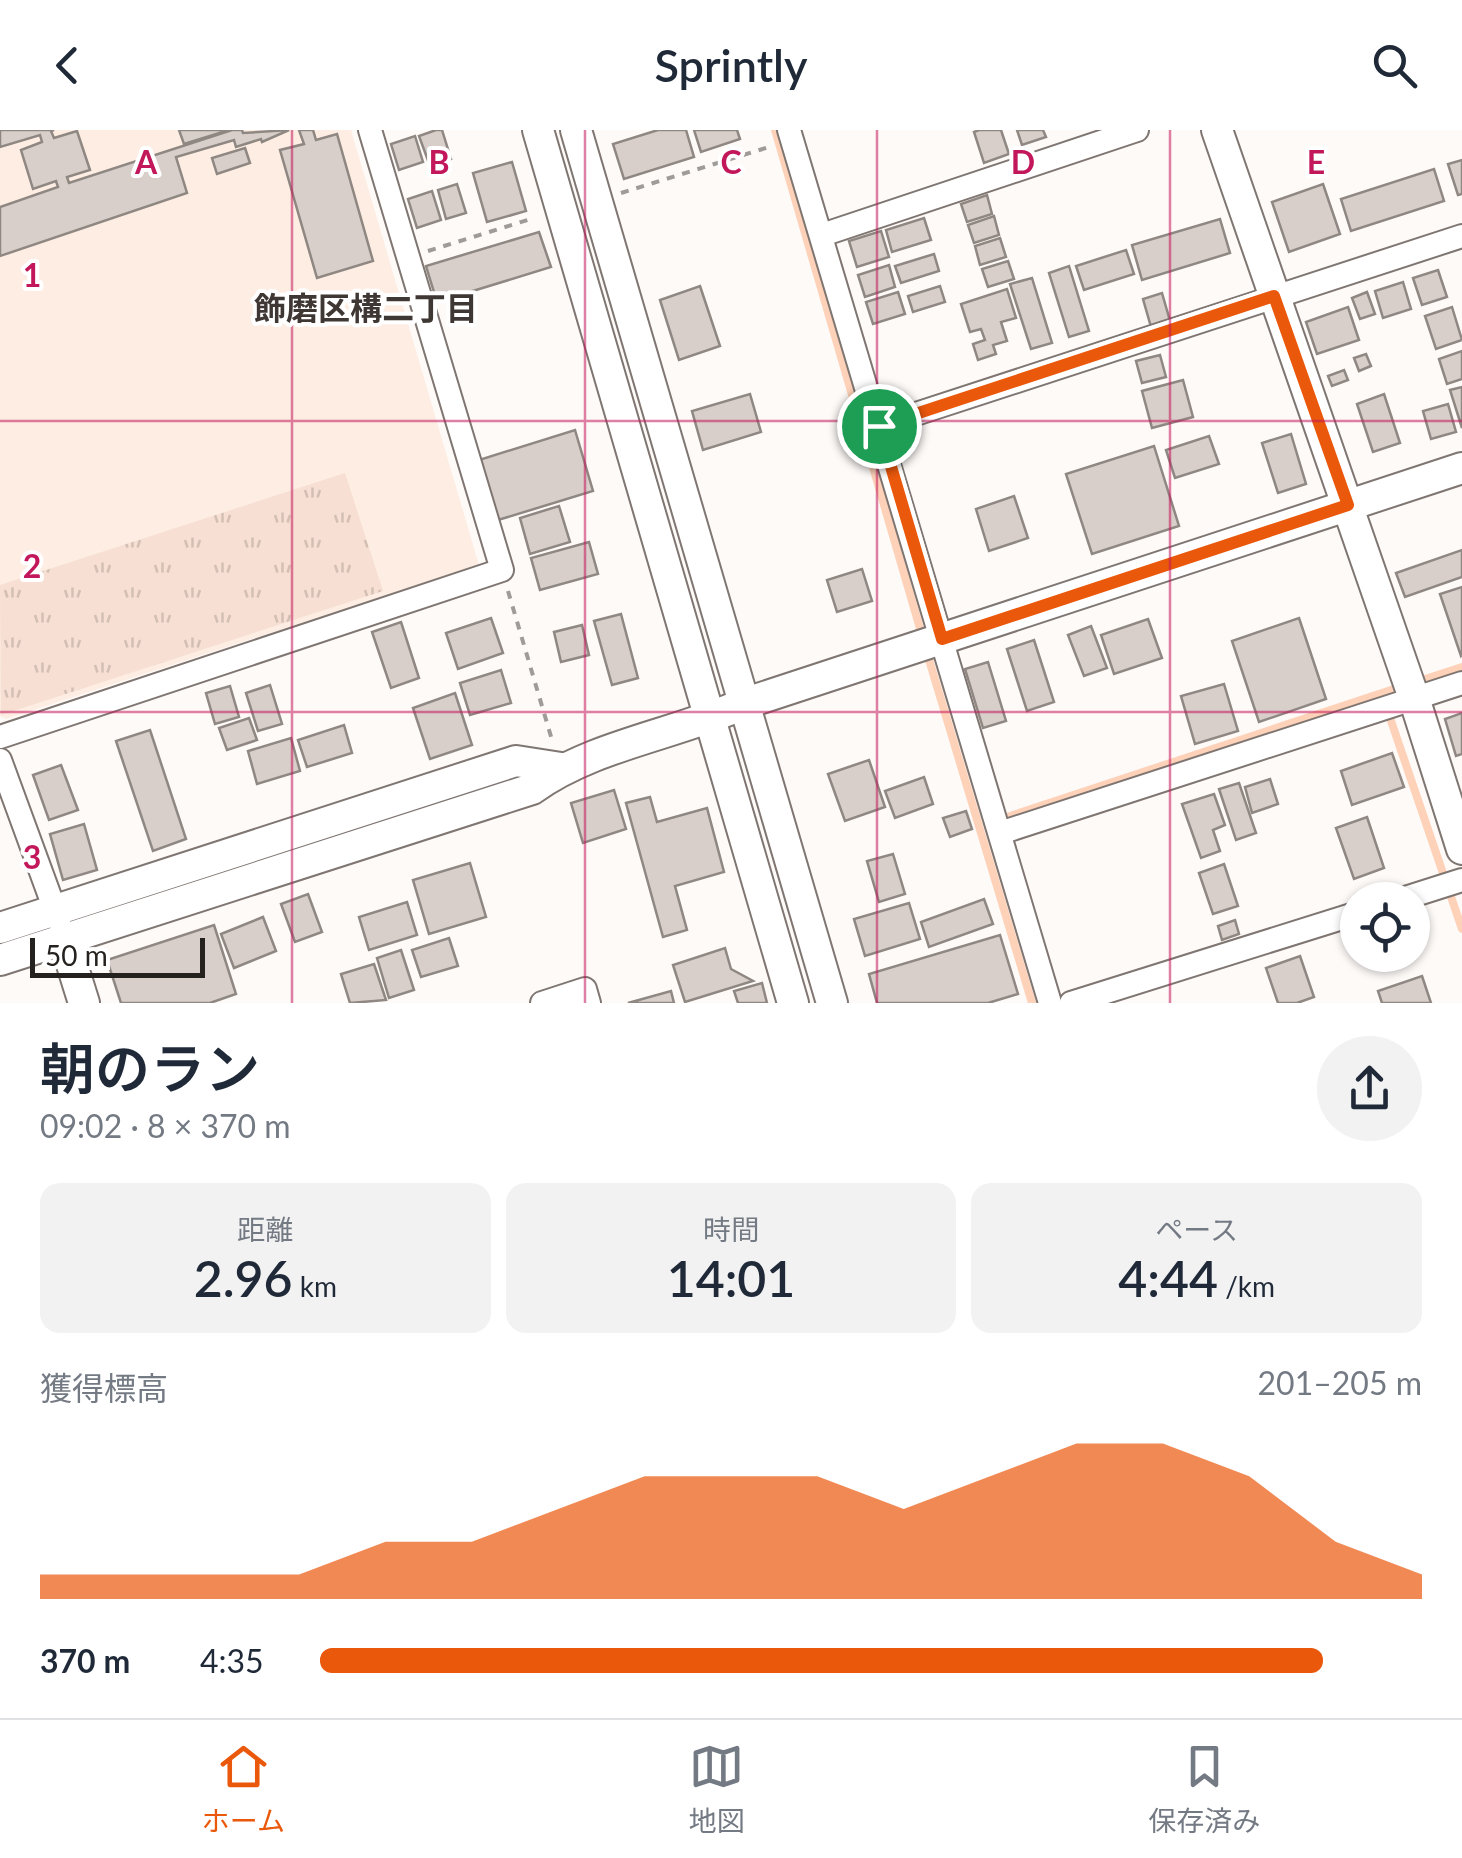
<!DOCTYPE html>
<html lang="ja">
<head>
<meta charset="utf-8">
<style>
  :root { --surface:#fff; --page:#f2f2f3; --text:#1f2937; --muted:#747a83; --line:#e0e1e3; --accent:#ea580c }
  body { margin:0; font-family:Lato,"Noto Sans JP",sans-serif; background:var(--page); color:var(--text); height:100vh; display:flex; flex-direction:column; font-size:38px; white-space:nowrap }
  * { box-sizing:border-box; margin:0 }
  p { font-size:32px; color:var(--muted) }
  .icon { flex:none; width:55px; height:55px; fill:none; stroke:currentColor; stroke-width:2; stroke-linecap:round; stroke-linejoin:round }
  .map { position:relative; height:873px; overflow:hidden }
  .details { display:flex; flex-direction:column; background:var(--surface); flex:1 }
  .details>* { flex:none }
  .tools { position:absolute; left:1340px; top:752px; display:grid; gap:20px }
  .tools a { display:grid; place-items:center; width:90px; height:90px; border-radius:50%; background:var(--surface); box-shadow:0 2px 8px #0004; font-size:50px }
  .scale { position:absolute; left:30px; bottom:25px; width:175px; box-sizing:border-box; padding-left:10px; border:5px solid #24211f; border-top:0; font-size:28px; line-height:35px; white-space:nowrap; color:#24211f; -webkit-text-stroke:8px #fff; paint-order:stroke }
  .pin { position:absolute; display:grid; place-items:center; width:85px; height:85px; color:#fff; margin:-42px; border:5px solid #fff; border-radius:50%; box-shadow:0 2px 10px #0007 }
  .round { display:grid; place-items:center; flex:none; width:105px; height:105px; border-radius:52px; background:var(--page) }
  .overview { display:flex; align-items:center; justify-content:space-between; height:170px; padding:0 40px }
  h1 { font-size:55px; font-weight:600; line-height:75px }
  .stats { display:grid; grid-template-columns:repeat(3,1fr); gap:15px; height:170px; padding:10px 40px }
  .stats div { display:grid; align-content:center; border-radius:20px; background:var(--page); text-align:center }
  .stats b { font-size:50px; font-weight:600 }
  .stats small { font-size:28px; font-weight:400 }
  .stats p { font-size:28px }
  .chart { height:280px; padding:20px 40px }
  .chart p { display:flex; justify-content:space-between }
  .chart svg { width:100%; height:180px; margin-top:10px; fill:var(--accent); opacity:.7 }
  ul { padding:0 40px; list-style:none; font-size:32px }
  li { display:grid; grid-template-columns:160px 120px 1fr; align-items:center; height:75px }
  li i { height:25px; border-radius:12px; background:var(--accent) }
  header { display:flex; justify-content:space-between; align-items:center; height:130px; padding:0 40px; background:var(--surface); font-size:45px; font-weight:600 }
  .tabs { display:flex; justify-content:space-around; align-items:center; height:140px; border-top:2px solid var(--line); background:var(--surface); font-size:28px; color:var(--muted) }
  .tabs a { display:grid; justify-items:center; gap:5px }
  .tabs .active { color:var(--accent) }
  .map>svg:first-child { display:block }
</style>
</head>
<body>
<header><svg class="icon" aria-label="back" viewBox="0 0 24 24"><path d="M15 5l-7 7 7 7"/></svg>Sprintly<svg class="icon" aria-label="search" viewBox="0 0 24 24"><circle cx="10" cy="10" r="6"/><path d="M15 15l6 6"/></svg></header>
<div class="map">
<svg width="1462" height="873" viewBox="0 0 1462 873">
  <defs>
    <pattern id="park-tufts" width="24" height="20" patternUnits="userSpaceOnUse" patternTransform="scale(2.5)"><rect width="24" height="20" fill="#f7dfd3"/><path d="M3 7l-1-3M5 7V3M7 7l1-3M15 17l-1-3M17 17v-4M19 17l1-3" fill="none" stroke="#d4bfb5"/></pattern>
  </defs>
  <rect width="100%" height="100%" fill="#fefaf8"/>
  <polygon fill="#fdede3" points="0,0 351,0 479,435 6,589 0,586"/>
  <polygon fill="url(#park-tufts)" points="345,343 383,461 1,585 0,455"/>
  <g fill="none" stroke-linecap="round" stroke-linejoin="round">
    <g stroke="#fed2b9" stroke-width="8">
      <polyline points="775,0 923,509"/>
      <polyline points="927,523 1032,873"/>
      <polyline points="1416,552 1462,537"/>
      <polyline points="1388,582 1462,799"/>
      <polyline points="998,690 1403,556"/>
    </g>
  </g>
  <g fill="#d8cfca" stroke="#8f8782" stroke-width="2.5">
    <polygon points="0,0 54,0 51,1 54,8 77,1 90,40 67,47 69,53 232,0 242,0 243,3 289,0 262,12 261,9 236,17 234,10 176,27 187,63 0,126 0,77 58,57 56,51 33,59 21,20 42,12 40,5 0,17"/>
    <polygon points="179,0 229,0 184,14"/>
    <polygon points="299,0 313,0 316,10 337,4 373,131 317,148 280,20 304,14"/>
    <polygon points="436,0 442,0 451,29 430,36 419,6"/>
    <polygon points="658,0 686,0 694,27 624,49 613,14"/>
    <polygon points="694,0 737,0 740,9 701,22"/>
    <polygon points="979,0 1001,0 1009,24 984,33 974,2"/>
    <polygon points="1017,0 1043,0 1046,7 1022,15"/>
    <polygon points="415,6 423,32 399,40 391,14"/>
    <polygon points="245,18 250,33 217,44 212,28"/>
    <polygon points="1462,30 1462,64 1458,65 1448,34"/>
    <polygon points="512,32 526,81 487,92 473,43"/>
    <polygon points="1434,39 1444,71 1351,101 1341,69"/>
    <polygon points="457,54 466,83 446,89 438,60"/>
    <polygon points="1323,54 1340,104 1289,122 1272,72"/>
    <polygon points="432,61 441,90 417,98 408,69"/>
    <polygon points="987,65 992,84 967,92 961,74"/>
    <polygon points="994,86 999,105 974,113 968,95"/>
    <polygon points="924,88 931,110 892,122 886,100"/>
    <polygon points="1220,89 1230,123 1142,150 1132,115"/>
    <polygon points="881,101 889,127 857,137 849,111"/>
    <polygon points="539,102 551,137 437,172 426,136"/>
    <polygon points="1000,108 1006,127 980,135 975,116"/>
    <polygon points="1126,120 1134,144 1084,160 1076,136"/>
    <polygon points="934,124 939,141 901,153 895,136"/>
    <polygon points="1008,131 1014,149 988,157 982,139"/>
    <polygon points="889,135 895,157 865,167 858,145"/>
    <polygon points="1069,136 1089,201 1069,207 1049,143"/>
    <polygon points="1438,140 1447,167 1422,175 1413,148"/>
    <polygon points="1032,148 1052,213 1031,219 1010,154"/>
    <polygon points="1403,152 1411,179 1383,188 1375,161"/>
    <polygon points="700,156 720,216 679,230 660,170"/>
    <polygon points="940,156 945,172 913,182 908,166"/>
    <polygon points="1007,159 1016,188 1001,192 1007,211 993,215 996,224 978,230 973,214 985,210 981,199 970,202 961,174"/>
    <polygon points="898,162 905,184 873,194 866,172"/>
    <polygon points="1367,162 1375,184 1360,189 1352,168"/>
    <polygon points="1162,163 1170,191 1151,197 1143,169"/>
    <polygon points="1348,177 1359,210 1317,224 1306,192"/>
    <polygon points="1452,177 1462,210 1436,219 1425,186"/>
    <polygon points="1462,221 1462,249 1447,254 1439,229"/>
    <polygon points="1366,224 1371,236 1359,241 1354,228"/>
    <polygon points="1160,225 1166,247 1142,253 1136,231"/>
    <polygon points="1344,240 1348,250 1332,256 1328,246"/>
    <polygon points="1183,250 1193,287 1152,298 1142,261"/>
    <polygon points="1462,257 1462,298 1450,260"/>
    <polygon points="750,264 761,302 703,320 692,281"/>
    <polygon points="1384,264 1400,313 1373,322 1357,274"/>
    <polygon points="1448,274 1456,302 1431,309 1423,281"/>
    <polygon points="575,300 593,361 498,390 479,330"/>
    <polygon points="1291,304 1306,354 1278,363 1262,313"/>
    <polygon points="1209,306 1219,334 1175,348 1166,320"/>
    <polygon points="1154,316 1179,396 1092,424 1066,344"/>
    <polygon points="1014,366 1028,408 989,421 976,379"/>
    <polygon points="559,376 570,412 530,424 520,388"/>
    <polygon points="589,412 598,444 540,460 531,428"/>
    <polygon points="1462,420 1462,447 1405,467 1396,443"/>
    <polygon points="862,439 872,471 837,482 827,450"/>
    <polygon points="1462,457 1462,525 1461,526 1440,464"/>
    <polygon points="621,484 638,548 612,555 594,491"/>
    <polygon points="491,488 503,523 458,539 446,503"/>
    <polygon points="1299,488 1326,569 1259,592 1232,511"/>
    <polygon points="1148,489 1162,528 1114,544 1101,505"/>
    <polygon points="401,492 419,548 391,558 372,502"/>
    <polygon points="582,495 589,525 561,532 554,502"/>
    <polygon points="1091,496 1107,538 1084,546 1068,505"/>
    <polygon points="1034,510 1054,572 1027,581 1007,519"/>
    <polygon points="988,532 1006,591 983,598 965,539"/>
    <polygon points="501,540 511,573 470,585 460,553"/>
    <polygon points="1224,554 1238,601 1195,614 1181,566"/>
    <polygon points="270,555 282,594 258,601 246,563"/>
    <polygon points="230,556 239,587 215,594 206,563"/>
    <polygon points="455,563 472,615 430,629 413,578"/>
    <polygon points="1462,583 1462,624 1456,626 1445,589"/>
    <polygon points="249,588 257,610 227,620 219,598"/>
    <polygon points="344,595 352,623 307,637 298,610"/>
    <polygon points="150,600 186,709 153,721 116,611"/>
    <polygon points="291,608 300,641 257,654 248,621"/>
    <polygon points="1392,623 1404,657 1352,675 1341,641"/>
    <polygon points="869,630 885,677 845,691 828,644"/>
    <polygon points="61,635 78,680 49,690 33,645"/>
    <polygon points="924,647 933,674 895,688 885,661"/>
    <polygon points="1270,649 1278,674 1252,683 1245,657"/>
    <polygon points="1239,653 1256,703 1236,710 1219,659"/>
    <polygon points="614,660 626,699 583,713 571,673"/>
    <polygon points="1214,664 1225,695 1213,700 1220,721 1201,728 1182,674"/>
    <polygon points="650,667 657,692 707,678 724,742 675,756 687,800 663,807 626,673"/>
    <polygon points="966,681 972,699 950,707 943,688"/>
    <polygon points="1367,687 1384,738 1354,749 1336,698"/>
    <polygon points="84,694 97,740 63,750 50,704"/>
    <polygon points="893,724 905,764 879,772 867,731"/>
    <polygon points="470,733 486,787 429,804 413,750"/>
    <polygon points="1224,734 1238,776 1213,784 1199,743"/>
    <polygon points="308,764 322,802 295,812 281,774"/>
    <polygon points="984,769 993,794 929,817 921,792"/>
    <polygon points="407,772 417,805 369,820 359,787"/>
    <polygon points="909,773 920,809 865,826 854,789"/>
    <polygon points="263,787 276,821 234,838 221,804"/>
    <polygon points="1235,790 1239,804 1222,810 1218,796"/>
    <polygon points="214,795 236,864 210,873 121,873 107,830"/>
    <polygon points="1000,805 1018,864 988,873 877,873 869,844"/>
    <polygon points="449,808 458,836 421,847 412,820"/>
    <polygon points="725,818 731,839 753,851 685,872 673,835"/>
    <polygon points="401,820 414,860 389,868 377,828"/>
    <polygon points="1300,826 1314,867 1297,873 1278,873 1266,838"/>
    <polygon points="374,834 386,870 350,873 341,844"/>
    <polygon points="1422,846 1431,873 1382,873 1378,861"/>
    <polygon points="762,853 767,873 738,873 734,861"/>
    <polygon points="671,861 674,873 628,873"/>
  </g>
  <g fill="none" stroke-linecap="round" stroke-linejoin="round">
    <g stroke="#7f7672" stroke-width="26">
      <g id="street">
        <polyline points="789,0 1050,873"/>
        <polyline points="822,105 1137,0"/>
        <polyline points="879,296 1462,106"/>
        <polyline points="0,607 502,440 370,0"/>
        <polyline points="0,630 59,791"/>
        <polyline points="1000,703 1462,553"/>
        <polyline points="1399,770 1462,750"/>
        <polyline points="542,873 585,859 589,873"/>
        <polyline points="1071,873 1358,783"/>
      </g>
    </g>
    <g stroke="#7f7672" stroke-width="34">
      <g id="secondary">
        <polyline points="538,0 793,873"/>
        <polyline points="576,0 832,873"/>
        <polyline points="1217,0 1414,568 1462,719"/>
        <polyline points="0,798 516,631 561,638"/>
        <polyline points="64,809 84,873"/>
        <path d="M0 830 532 659C593 615 674 605 743 574L1462 338"/>
      </g>
    </g>
    <g stroke="#9e9b99" stroke-width="4" stroke-dasharray="8 8" stroke-linecap="butt">
      <polyline points="621,63 769,17"/>
      <polyline points="428,121 534,88"/>
      <polyline points="508,461 552,610"/>
    </g>
    <use href="#street" stroke="#fff" stroke-width="22"/>
    <use href="#secondary" stroke="#fff" stroke-width="30"/>
  </g>
  <g fill="none" stroke-linecap="round" stroke-linejoin="round">
    <g stroke="#fff" stroke-width="20">
      <polygon id="route" points="1274,166 1348,375 942,509 879,296"/>
    </g>
    <use href="#route" stroke="#ea580c" stroke-width="12"/>
  </g>
  <path fill="none" stroke="#c2185b" stroke-width="2.5" stroke-opacity="0.55" d="M292 0V873M585 0V873M877 0V873M1170 0V873M0 291H1462M0 582H1462"/>
  <g text-anchor="middle" dominant-baseline="central" stroke-width="8" stroke-linejoin="round" paint-order="stroke">
    <g font-size="32" font-weight="bold" fill="#3e3733" stroke="#fff">
      <text x="366" y="177">飾磨区構二丁目</text>
    </g>
  </g>
  <g font-size="32" text-anchor="middle" font-weight="bold" fill="#c2185b" stroke="#fff" stroke-width="8" stroke-linejoin="round" paint-order="stroke">
    <text x="146" y="44">A</text>
    <text x="439" y="44">B</text>
    <text x="731" y="44">C</text>
    <text x="1023" y="44">D</text>
    <text x="1316" y="44">E</text>
    <text x="32" y="157">1</text>
    <text x="32" y="448">2</text>
    <text x="32" y="739">3</text>
  </g>
</svg>
<div class="tools">
<a><svg class="icon" aria-label="locate" viewBox="0 0 24 24"><circle cx="12" cy="12" r="6"/><path d="M12 2v4M12 18v4M2 12h4M18 12h4"/></svg></a>
</div>
<div class="scale">50 m</div>
<div class="pin" style="left:879px;top:296px;background:#1e9e55"><svg class="icon" aria-label="arrive" viewBox="0 0 24 24"><path d="M6 21V4h12l-3 4 3 4H6"/></svg></div>
</div>
<section class="details">
<div class="overview"><div><h1>朝のラン</h1><p>09:02 · 8 × 370 m</p></div><a class="round"><svg class="icon" aria-label="share" viewBox="0 0 24 24"><path d="M12 15V3M7 8l5-5 5 5M5 13v7h14v-7"/></svg></a></div>
<div class="stats">
<div><p>距離</p><b>2.96<small> km</small></b></div>
<div><p>時間</p><b>14:01</b></div>
<div><p>ペース</p><b>4:44<small> /km</small></b></div>
</div>
<div class="chart"><p><span>獲得標高</span>201–205 m</p>
<svg viewBox="0 0 160 44" preserveAspectRatio="none"><path d="M0 44V38L10 38L20 38L30 38L40 30L50 30L60 22L70 14L80 14L90 14L100 22L110 14L120 6L130 6L140 14L150 30L160 38V44z"/></svg>
</div>
<ul>
<li><b>370 m</b>4:35<i style="width:91%"></i></li>
</ul>
</section>
<nav class="tabs">
<a class="active"><svg class="icon" aria-label="home" viewBox="0 0 24 24"><path d="M3 11l9-7 9 7M6 9v11h12V9"/></svg>ホーム</a>
<a><svg class="icon" aria-label="map" viewBox="0 0 24 24"><path d="M3 6l6-2 6 2 6-2v14l-6 2-6-2-6 2zM9 4v14M15 6v14"/></svg>地図</a>
<a><svg class="icon" aria-label="saved" viewBox="0 0 24 24"><path d="M7 4h10v16l-5-4-5 4z"/></svg>保存済み</a>
</nav>
</body>
</html>
